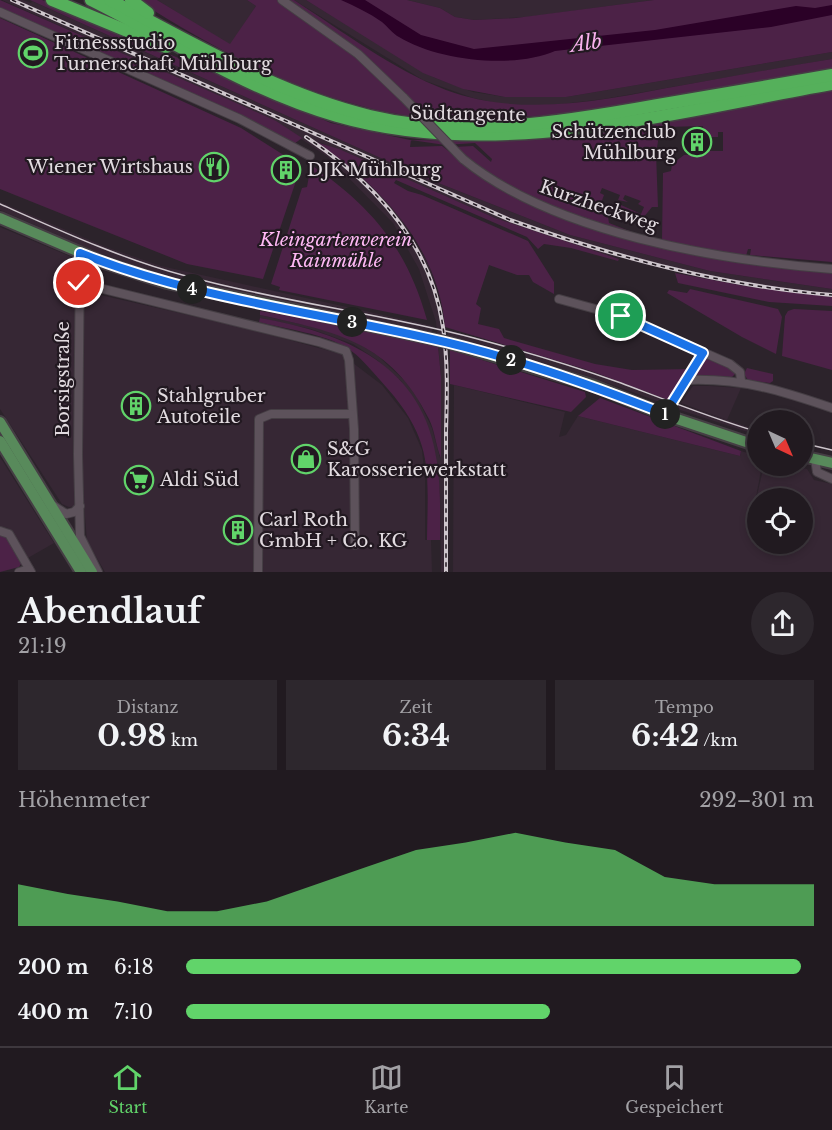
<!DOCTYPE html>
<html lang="de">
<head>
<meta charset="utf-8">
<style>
  :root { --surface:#211a20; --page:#2d272d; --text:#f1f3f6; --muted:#a2a1a5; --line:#3e383e; --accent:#61d46a }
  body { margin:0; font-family:"Libre Baskerville",serif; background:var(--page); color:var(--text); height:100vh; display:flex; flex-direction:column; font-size:22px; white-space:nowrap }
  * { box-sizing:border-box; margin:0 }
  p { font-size:20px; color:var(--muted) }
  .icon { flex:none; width:33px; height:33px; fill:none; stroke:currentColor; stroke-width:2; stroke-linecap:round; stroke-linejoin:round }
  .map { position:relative; height:572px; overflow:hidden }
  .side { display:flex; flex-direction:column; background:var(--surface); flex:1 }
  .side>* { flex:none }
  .needle { width:39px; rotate:136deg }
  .buttons { position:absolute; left:747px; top:410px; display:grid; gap:12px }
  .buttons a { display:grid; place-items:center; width:66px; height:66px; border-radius:50%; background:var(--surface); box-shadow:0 3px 9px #0003,0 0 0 2px var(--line); font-size:30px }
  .pin { position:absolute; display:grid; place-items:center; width:51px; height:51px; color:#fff; margin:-26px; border:3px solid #fff; border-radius:50%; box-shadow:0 2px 6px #0007 }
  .km { position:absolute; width:30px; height:30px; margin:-15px; border-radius:50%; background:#222; color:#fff; font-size:16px; line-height:30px; text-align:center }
  .round { display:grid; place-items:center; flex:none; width:63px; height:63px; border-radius:32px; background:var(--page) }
  .summary { display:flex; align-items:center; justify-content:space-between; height:102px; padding:0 18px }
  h1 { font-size:33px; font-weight:700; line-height:45px }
  .metrics { display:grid; grid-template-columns:repeat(3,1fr); gap:9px; height:102px; padding:6px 18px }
  .metrics div { display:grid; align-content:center; border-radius:0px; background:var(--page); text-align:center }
  .metrics b { font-size:30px; font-weight:700 }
  .metrics small { font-size:16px; font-weight:400 }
  .metrics p { font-size:16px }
  .chart { height:168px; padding:12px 18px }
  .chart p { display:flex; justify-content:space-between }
  .chart svg { width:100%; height:108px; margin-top:6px; fill:var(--accent); opacity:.7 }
  ul { padding:0 18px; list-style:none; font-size:20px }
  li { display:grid; grid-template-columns:96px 72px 1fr; align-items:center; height:45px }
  li i { height:15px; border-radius:8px; background:var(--accent) }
  .tabs { display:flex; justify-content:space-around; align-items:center; height:84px; border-top:2px solid var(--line); background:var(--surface); font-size:16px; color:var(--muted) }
  .tabs a { display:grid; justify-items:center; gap:3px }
  .tabs .current { color:var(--accent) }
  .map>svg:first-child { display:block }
</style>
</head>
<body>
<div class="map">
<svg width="832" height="572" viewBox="0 0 832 572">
  <rect width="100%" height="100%" fill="#2c232b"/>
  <g fill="#362734" fill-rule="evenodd">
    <polygon points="2,0 23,0 31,3 32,1 423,177 570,235 710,271 832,289 832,297 770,290 702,278 588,250 495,218 317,141 380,193 399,215 429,265 439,298 449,361 449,408 448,572 441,572 440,493 435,454 422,415 401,381 377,360 353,344 311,329 260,318 260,315 328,330 348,337 377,355 406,382 417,397 432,428 440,458 441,377 436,322 419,269 393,223 328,157 276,122"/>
    <polygon points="157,0 247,0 256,6 230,45"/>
    <polygon points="294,0 306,0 433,77 473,92 505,97 566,97 832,52 832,59 604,99 545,106 506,105 473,98 423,80"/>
    <polygon points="407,0 654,0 527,17 474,20 455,17 440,8"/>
    <polygon points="0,202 106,247 161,266 433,326 432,333 195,285 155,273 99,253 0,210"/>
    <polygon points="0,227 74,258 74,289 241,327 341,354 382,385 408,418 422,450 425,480 425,540 431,540 432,572 105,572 87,541 84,505 69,507 62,504 0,409"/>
    <polygon points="448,330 591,371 668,400 665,404 591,377 448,336"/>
    <path d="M454 385 565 412 559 437 566 435 578 416 740 456 741 451 757 456 758 465H762L753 513 764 465H791L807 469 814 480 832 484V572H453ZM758 498H802V543H758Z"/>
    <polygon points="693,386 710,386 741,388 727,420 681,403"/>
    <polygon points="680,404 757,430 757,435 677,409"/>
    <polygon points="0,457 54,543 26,559 8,528 0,527"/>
  </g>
  <g fill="#4c2247">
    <polygon points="0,0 243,106 276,121 302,138 294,144 224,108 0,8"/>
    <path d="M30 0H42L331 123 410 140 489 141 558 136 832 90V262L750 255 751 249H748L746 256 723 254 662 240 663 173 671 171 672 164 684 155H698V144H707V151H723V132H718V137H704L703 126 666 127 660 130 656 153 658 207H652L643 218 617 210 621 205 641 214 644 207 638 204 641 201 625 195 623 199 628 202 618 200 620 195 602 188 600 193 604 195 601 203 609 206 607 213 567 198 566 200 608 217 609 223 642 236C589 220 533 203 487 173 475 166 465 155 454 147L473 146 491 162 492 159 475 143 445 145 411 140 410 147 442 146 475 172 497 185 621 236 718 259 832 272V289L710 271 570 235 423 177Z"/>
    <path d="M137 0H157L230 44 256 6 247 0H277L365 63 416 117C314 103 222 54 137 0Z"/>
    <path d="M285 0H294C342 31 392 69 446 90 524 119 606 99 684 85 733 76 783 67 832 59V69L570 114 466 120 424 118 375 66Z"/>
    <polygon points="306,0 407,0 440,8 455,17 474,20 516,18 654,0 832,0 832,52 566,97 505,97 463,89 423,73"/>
    <polygon points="0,18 241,128 301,166 263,279 187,264 0,189"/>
    <path d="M316 142 339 149 495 218 619 259 618 261 571 248 544 244 538 249 527 237 396 180 394 183 408 191 422 195 528 241 554 282V294L533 282 529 275H517L489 265 476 304 481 308 478 324 499 329 504 338 595 364 632 370 692 369 668 400 591 371 445 327C438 246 380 185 316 142Z"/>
    <path d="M311 165C371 206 407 248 427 320L279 290 280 287 271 284 302 188 307 187Z"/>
    <polygon points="675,273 745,286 832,297 832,306 769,302 678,283"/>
    <polygon points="690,289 778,309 782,317 776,354 742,337 667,293 669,290 687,293"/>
    <path d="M261 308 438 346 441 377V458C436 447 435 431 429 419 391 342 337 332 260 315V311L296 317Z"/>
    <polygon points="794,309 832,311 832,370 782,356 785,316 788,311"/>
    <path d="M260 318C345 333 424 365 437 462 441 488 440 514 440 540H427C428 466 434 439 380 380 370 369 360 356 347 348 326 334 285 329 259 322Z"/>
    <polygon points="450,350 585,392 586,397 571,412 450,384"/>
    <polygon points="706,358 733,369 736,373 732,377 697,375 696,372"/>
    <polygon points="747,368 773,374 773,381 770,383 748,380 744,374"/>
    <polygon points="600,398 741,451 740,456 578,416"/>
    <polygon points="0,534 6,535 22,562 19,567 0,572"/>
  </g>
  <path fill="#2b0127" d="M341 0H365L421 35 474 49 655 30 796 6 815 8 832 5V15L771 27 555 51C514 69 438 61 399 37 393 34 388 27 382 22 369 13 355 6 341 0Z"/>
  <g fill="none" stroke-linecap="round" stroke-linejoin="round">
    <g stroke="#453e44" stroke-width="10">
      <g id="minor">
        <polyline points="282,0 358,54 404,98"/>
        <polyline points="0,12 240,119 310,156"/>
        <path d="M463 159C554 233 717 260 832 269"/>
        <polyline points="80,253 78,455 80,536 98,572"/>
        <polyline points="79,283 319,342 346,351 349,360 354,429 355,545"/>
        <polyline points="559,299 621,316 730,364 740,372 741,381"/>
        <path d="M688 380C742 378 782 391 832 408"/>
        <polyline points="665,414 703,353"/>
        <polyline points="815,459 817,472 832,479"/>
        <polyline points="54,506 66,514 74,512 80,506"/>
        <polyline points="0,531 9,534 31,572"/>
        <polyline points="19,572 29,569"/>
        <polyline points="258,572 259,419 271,414 351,414"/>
      </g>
    </g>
    <g stroke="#453e44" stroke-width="14">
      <g id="major">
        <polyline points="0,218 105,263 167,283 437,340"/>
        <polyline points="450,343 592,385 671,417 758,446"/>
        <polyline points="0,422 92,572"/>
        <polyline points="0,441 81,572"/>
        <polyline points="802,456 832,463"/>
      </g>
    </g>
    <g stroke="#453e44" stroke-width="15">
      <g id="highway">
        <polyline points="52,0 166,47"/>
        <path d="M91 0C171 40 250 91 337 116 496 162 673 112 832 84"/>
        <path d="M110 0C193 43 278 94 370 116 465 139 564 122 658 105 716 95 774 85 832 75"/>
        <polyline points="131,0 148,13"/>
      </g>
    </g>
    <use href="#minor" stroke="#5d525b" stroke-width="8"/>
    <use href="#major" stroke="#588a5b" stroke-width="10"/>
    <use href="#highway" stroke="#55b05b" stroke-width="12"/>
    <g stroke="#cec6cc" stroke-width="1.5">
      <path d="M0 204C61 231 122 259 186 276 281 302 379 313 474 338 523 351 573 366 621 383 666 400 711 418 758 432"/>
      <polyline points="802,443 832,450"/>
    </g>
    <g stroke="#cec6cc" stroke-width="4">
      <g id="rail">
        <path d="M12 0 510 220C614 257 722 286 832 295"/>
        <path d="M306 137C374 182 431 244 443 327 448 361 447 396 446 431 446 478 446 525 446 572"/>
      </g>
    </g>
    <use href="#rail" stroke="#221921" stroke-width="1.5" stroke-dasharray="4.5" stroke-linecap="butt"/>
    <g stroke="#453e44" stroke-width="10" stroke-linecap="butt">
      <polyline id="minor-bridge" points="404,98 463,159"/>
    </g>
    <g stroke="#453e44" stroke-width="14" stroke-linecap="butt">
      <polyline id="major-bridge" points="437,340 450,343"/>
    </g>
    <use href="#minor-bridge" stroke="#5d525b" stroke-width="8"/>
    <use href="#major-bridge" stroke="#588a5b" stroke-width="10"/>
  </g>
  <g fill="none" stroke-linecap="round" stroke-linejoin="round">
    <g stroke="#fff" stroke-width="12">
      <path id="route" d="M79 283 80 253C190 297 308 311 423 337 507 355 586 383 665 414L703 353 621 316"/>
    </g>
    <use href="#route" stroke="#1a73e8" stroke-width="8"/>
  </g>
  <defs>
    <g id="stadium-ring" transform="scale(1.5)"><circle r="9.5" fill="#221921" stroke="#61d46a" stroke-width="1.5"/><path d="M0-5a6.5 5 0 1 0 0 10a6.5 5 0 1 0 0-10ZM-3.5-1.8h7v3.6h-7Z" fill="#61d46a"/></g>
    <g id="building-ring" transform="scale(1.5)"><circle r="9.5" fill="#221921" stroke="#61d46a" stroke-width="1.5"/><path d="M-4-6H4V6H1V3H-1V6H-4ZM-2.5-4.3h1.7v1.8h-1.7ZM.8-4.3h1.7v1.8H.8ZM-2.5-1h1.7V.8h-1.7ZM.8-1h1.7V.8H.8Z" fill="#61d46a"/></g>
    <g id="restaurant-ring" transform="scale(1.5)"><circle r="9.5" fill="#221921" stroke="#61d46a" stroke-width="1.5"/><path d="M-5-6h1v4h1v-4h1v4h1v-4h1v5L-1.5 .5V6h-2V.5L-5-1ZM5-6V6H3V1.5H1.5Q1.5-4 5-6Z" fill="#61d46a"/></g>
    <g id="shop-ring" transform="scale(1.5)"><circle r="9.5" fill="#221921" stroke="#61d46a" stroke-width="1.5"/><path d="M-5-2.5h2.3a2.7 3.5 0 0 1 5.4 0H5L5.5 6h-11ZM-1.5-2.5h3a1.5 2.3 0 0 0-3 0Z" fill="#61d46a"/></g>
    <g id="supermarket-ring" transform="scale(1.5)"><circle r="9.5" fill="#221921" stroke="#61d46a" stroke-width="1.5"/><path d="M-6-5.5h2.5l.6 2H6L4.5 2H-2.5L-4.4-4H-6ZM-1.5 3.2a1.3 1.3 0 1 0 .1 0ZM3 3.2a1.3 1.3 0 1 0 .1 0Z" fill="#61d46a"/></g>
  </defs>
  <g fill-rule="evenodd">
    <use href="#stadium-ring" x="33" y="53"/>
    <use href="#building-ring" x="697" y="142"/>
    <use href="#restaurant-ring" x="214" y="167"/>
    <use href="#building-ring" x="286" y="170"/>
    <use href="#building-ring" x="136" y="406"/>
    <use href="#shop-ring" x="306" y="459"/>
    <use href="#supermarket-ring" x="139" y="480"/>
    <use href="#building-ring" x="238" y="530"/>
  </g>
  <g text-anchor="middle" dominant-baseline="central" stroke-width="4.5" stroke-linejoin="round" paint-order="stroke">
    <g font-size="18" fill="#e2dbe0" stroke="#221921" text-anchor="start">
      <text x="54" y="43">Fitnessstudio<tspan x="54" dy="21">Turnerschaft Mühlburg</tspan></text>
      <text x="676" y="132" text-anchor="end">Schützenclub<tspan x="676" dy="21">Mühlburg</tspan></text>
      <text x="193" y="167" text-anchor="end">Wiener Wirtshaus</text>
      <text x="307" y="170">DJK Mühlburg</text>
      <text x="157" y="396">Stahlgruber<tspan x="157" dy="21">Autoteile</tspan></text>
      <text x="327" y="449">S&amp;G<tspan x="327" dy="21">Karosseriewerkstatt</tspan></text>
      <text x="160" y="480">Aldi Süd</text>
      <text x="259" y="520">Carl Roth<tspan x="259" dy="21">GmbH + Co. KG</tspan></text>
    </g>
    <g font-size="18" fill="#e2dbe0" stroke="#221921">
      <text transform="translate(468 114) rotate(1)">Südtangente</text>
      <text transform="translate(599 206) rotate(19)">Kurzheckweg</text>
      <text transform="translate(63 379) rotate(-90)">Borsigstraße</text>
    </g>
    <g font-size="18" font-style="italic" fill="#feb8f4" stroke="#221921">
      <text x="336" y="240">Kleingartenverein<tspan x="336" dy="21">Rainmühle</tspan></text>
    </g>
    <g font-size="20" font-style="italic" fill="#f8b1ed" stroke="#221921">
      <text transform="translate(586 43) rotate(-8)">Alb</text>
    </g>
  </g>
</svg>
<div class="buttons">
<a><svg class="needle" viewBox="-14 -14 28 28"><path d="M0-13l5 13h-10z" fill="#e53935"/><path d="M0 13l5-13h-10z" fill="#a2a1a5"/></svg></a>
<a><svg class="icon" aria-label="locate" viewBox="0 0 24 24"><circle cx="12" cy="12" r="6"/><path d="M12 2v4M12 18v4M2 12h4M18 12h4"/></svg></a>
</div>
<div class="pin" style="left:621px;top:316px;background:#1e9e55"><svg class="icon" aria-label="arrive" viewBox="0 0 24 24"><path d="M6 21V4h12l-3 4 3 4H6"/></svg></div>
<div class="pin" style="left:79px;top:283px;background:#d93025"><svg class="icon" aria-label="check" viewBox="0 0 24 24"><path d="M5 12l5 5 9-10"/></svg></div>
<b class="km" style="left:665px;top:414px">1</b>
<b class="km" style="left:511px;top:360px">2</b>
<b class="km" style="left:352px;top:322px">3</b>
<b class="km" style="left:192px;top:289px">4</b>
</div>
<section class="side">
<div class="summary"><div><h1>Abendlauf</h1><p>21:19</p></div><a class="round"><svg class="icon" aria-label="share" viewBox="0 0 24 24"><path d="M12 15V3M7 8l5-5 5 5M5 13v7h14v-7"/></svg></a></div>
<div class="metrics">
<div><p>Distanz</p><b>0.98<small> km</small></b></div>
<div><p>Zeit</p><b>6:34</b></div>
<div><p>Tempo</p><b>6:42<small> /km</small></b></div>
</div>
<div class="chart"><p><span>Höhenmeter</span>292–301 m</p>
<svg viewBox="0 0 160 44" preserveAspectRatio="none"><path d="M0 44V27L10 31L20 34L30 38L40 38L50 34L60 27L70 20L80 13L90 10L100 6L110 10L120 13L130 24L140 27L150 27L160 27V44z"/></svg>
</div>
<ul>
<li><b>200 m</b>6:18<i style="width:98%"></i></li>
<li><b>400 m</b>7:10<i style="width:58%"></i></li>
</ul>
</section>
<nav class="tabs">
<a class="current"><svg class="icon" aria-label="home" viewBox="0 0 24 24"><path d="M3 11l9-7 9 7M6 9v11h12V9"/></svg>Start</a>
<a><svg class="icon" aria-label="map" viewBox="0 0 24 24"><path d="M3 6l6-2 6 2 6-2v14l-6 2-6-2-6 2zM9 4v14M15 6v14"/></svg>Karte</a>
<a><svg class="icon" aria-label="saved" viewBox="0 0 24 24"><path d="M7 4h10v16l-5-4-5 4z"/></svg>Gespeichert</a>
</nav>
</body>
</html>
